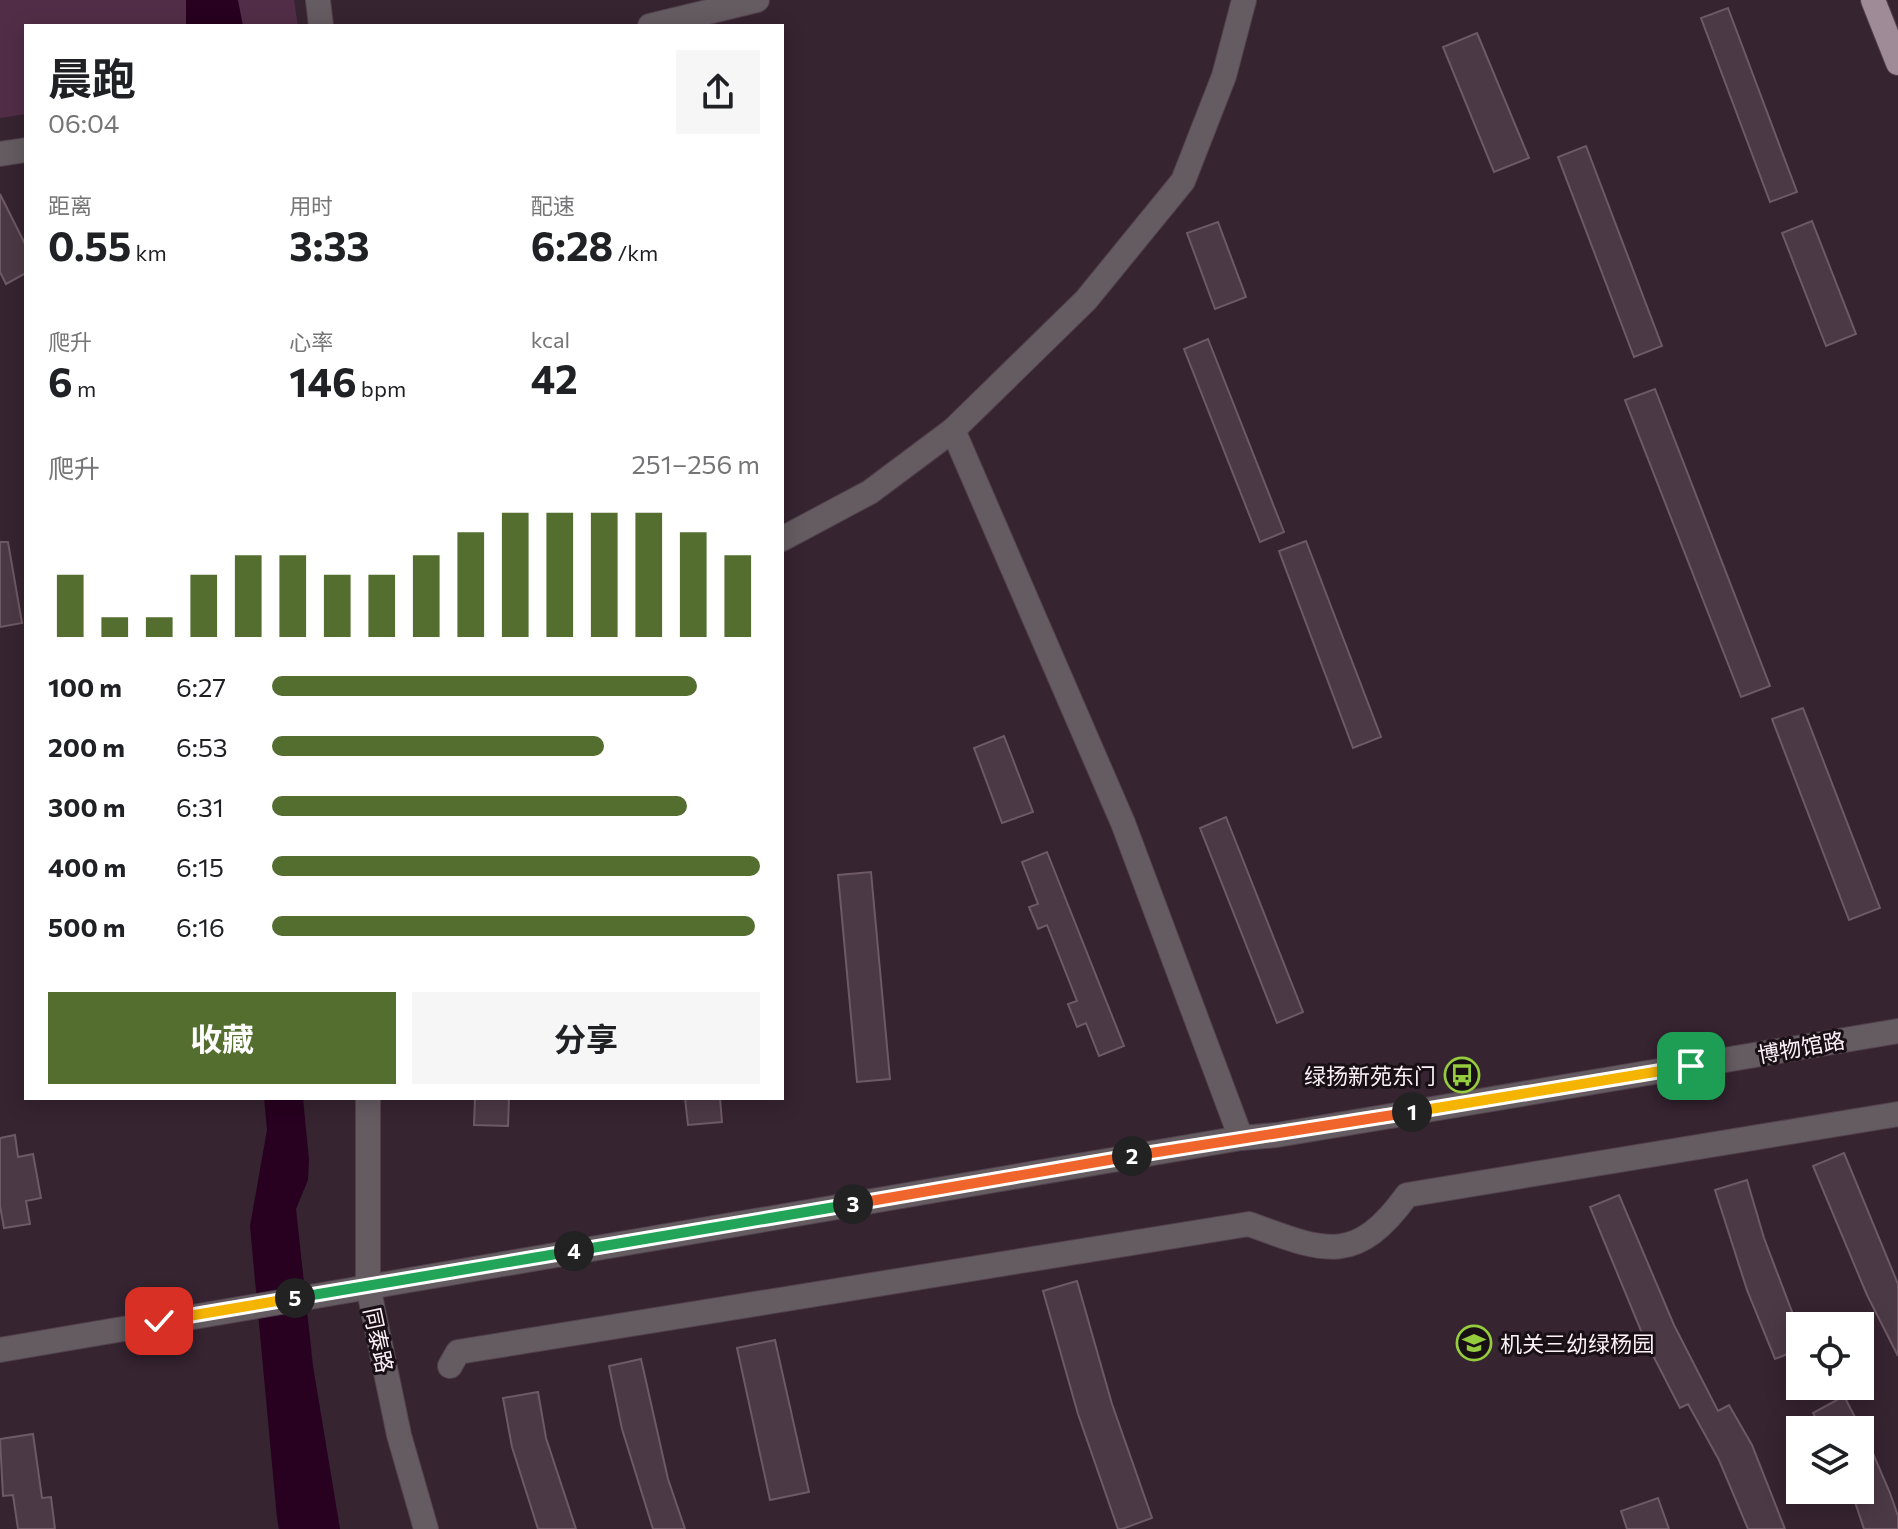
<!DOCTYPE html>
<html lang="zh">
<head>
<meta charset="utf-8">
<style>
  :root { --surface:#fff; --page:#f6f6f6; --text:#202124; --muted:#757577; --accent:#546e2f }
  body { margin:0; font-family:Commissioner,"Noto Sans SC",sans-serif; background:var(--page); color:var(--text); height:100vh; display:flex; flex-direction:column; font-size:30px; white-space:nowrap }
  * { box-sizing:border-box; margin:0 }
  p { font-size:26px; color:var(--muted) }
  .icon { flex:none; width:44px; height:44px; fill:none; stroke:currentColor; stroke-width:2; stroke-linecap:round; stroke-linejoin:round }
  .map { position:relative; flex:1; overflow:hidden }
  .side { position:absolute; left:24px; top:24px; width:760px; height:1076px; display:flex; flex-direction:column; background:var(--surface); border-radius:0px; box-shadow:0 4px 20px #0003 }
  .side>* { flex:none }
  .tools { position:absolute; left:1786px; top:1312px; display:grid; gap:16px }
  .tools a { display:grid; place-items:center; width:88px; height:88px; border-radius:0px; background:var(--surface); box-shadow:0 4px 20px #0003; font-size:40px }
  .pin { position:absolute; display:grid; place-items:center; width:68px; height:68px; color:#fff; margin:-34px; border-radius:16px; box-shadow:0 4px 12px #0006 }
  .km { position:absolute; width:40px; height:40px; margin:-20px; border-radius:50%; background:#222; color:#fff; font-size:22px; line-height:40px; text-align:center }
  .round { display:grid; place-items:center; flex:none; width:84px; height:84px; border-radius:0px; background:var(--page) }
  .head { display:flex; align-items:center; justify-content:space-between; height:136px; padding:0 24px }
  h1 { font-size:44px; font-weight:700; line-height:60px }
  .metrics { display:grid; grid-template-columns:repeat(3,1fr); gap:12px; height:136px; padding:8px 24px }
  .metrics div { display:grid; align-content:center }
  .metrics b { font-size:40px; font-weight:700 }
  .metrics small { font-size:22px; font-weight:400 }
  .metrics p { font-size:22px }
  .chart { height:224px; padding:16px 24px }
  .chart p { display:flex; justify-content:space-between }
  .chart svg { width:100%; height:144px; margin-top:8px; stroke:var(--accent); stroke-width:6 }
  .cta { display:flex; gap:16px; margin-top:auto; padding:16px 24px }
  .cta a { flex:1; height:92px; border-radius:0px; background:var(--accent); color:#fff; font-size:32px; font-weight:700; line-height:92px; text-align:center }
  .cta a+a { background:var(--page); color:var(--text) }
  ul { padding:0 24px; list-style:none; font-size:26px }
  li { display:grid; grid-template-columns:128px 96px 1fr; align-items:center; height:60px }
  li i { height:20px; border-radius:10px; background:var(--accent) }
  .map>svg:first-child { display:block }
</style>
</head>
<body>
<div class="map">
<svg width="1898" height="1529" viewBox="0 0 1898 1529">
  <rect width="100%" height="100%" fill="#362431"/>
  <polygon fill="#522d47" points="0,0 294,0 298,26 26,26 26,114 0,118"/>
  <g fill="#27011f">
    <polygon points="186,0 238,0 243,26 186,26"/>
    <polygon points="264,1098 303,1098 309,1160 308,1180 296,1209 313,1366 340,1529 279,1529 277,1518 250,1226 267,1130"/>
  </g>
  <g fill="#4c3946" stroke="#6e5967" stroke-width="2">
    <polygon points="1728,8 1797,192 1770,202 1701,18"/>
    <polygon points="1477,33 1529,158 1494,172 1443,47"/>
    <polygon points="1586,146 1662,346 1634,357 1558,157"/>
    <polygon points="0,194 26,246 26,273 6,284 0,272"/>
    <polygon points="1812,221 1856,334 1826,346 1782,233"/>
    <polygon points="1218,222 1246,297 1215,309 1187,233"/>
    <polygon points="1208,339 1284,532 1260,542 1184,349"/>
    <polygon points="1655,389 1770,686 1741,697 1625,400"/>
    <polygon points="1306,541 1381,737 1353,748 1279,551"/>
    <polygon points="0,542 8,542 22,623 0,627"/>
    <polygon points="1803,708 1880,908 1849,920 1772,719"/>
    <polygon points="1004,736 1033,812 1002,823 974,748"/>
    <polygon points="1226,817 1303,1012 1277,1023 1200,828"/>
    <polygon points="1047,852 1124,1046 1099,1056 1086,1023 1077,1027 1068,1004 1077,1001 1047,925 1038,929 1029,907 1038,904 1022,862"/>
    <polygon points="871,872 890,1079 857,1082 838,875"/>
    <polygon points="475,1098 509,1098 508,1126 474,1125"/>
    <polygon points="685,1098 720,1098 722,1122 688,1125"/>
    <polygon points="15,1135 18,1157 33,1154 41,1198 26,1201 30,1224 4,1228 0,1206 0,1138"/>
    <polygon points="1844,1153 1898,1284 1898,1356 1867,1295 1813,1166"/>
    <polygon points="1747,1180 1764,1238 1800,1333 1800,1349 1775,1359 1747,1290 1715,1190"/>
    <polygon points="1619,1195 1674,1325 1718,1411 1729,1405 1752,1445 1785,1529 1748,1529 1719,1460 1688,1404 1680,1408 1644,1338 1590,1207"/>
    <polygon points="1077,1281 1112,1404 1152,1518 1122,1529 1118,1529 1078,1414 1043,1291"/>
    <polygon points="775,1340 809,1492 770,1500 737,1348"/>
    <polygon points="641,1359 668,1479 685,1529 653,1529 622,1429 609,1366"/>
    <polygon points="538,1392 546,1438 576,1529 538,1529 512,1447 503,1398"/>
    <polygon points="1844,1396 1860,1427 1860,1423 1890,1493 1898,1516 1898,1529 1864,1529 1851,1490 1860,1490 1860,1430 1822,1430 1813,1413"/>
    <polygon points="33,1434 42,1498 51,1497 55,1529 18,1529 13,1495 3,1496 0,1439"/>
    <polygon points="1658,1498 1669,1529 1627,1529 1621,1511"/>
  </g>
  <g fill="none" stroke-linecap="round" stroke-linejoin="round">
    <g stroke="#52414d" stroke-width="26">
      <g id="minor">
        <polyline points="318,0 321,26"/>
        <polyline points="650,26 757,0"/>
        <polyline points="0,154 26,150"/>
        <polyline points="953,430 1123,823 1241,1138"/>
        <polyline points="782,539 870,492 953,430 1086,300 1183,181 1224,76 1244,0"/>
        <polyline points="368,1098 368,1286 399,1435 426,1529"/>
        <polyline points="0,1350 1241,1138 1277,1135 1898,1031"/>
        <path d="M450 1366 458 1352 1249 1224C1323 1251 1355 1267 1407 1195L1898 1114"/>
      </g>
    </g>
    <g stroke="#52414d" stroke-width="26">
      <polyline id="major" points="1873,0 1898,63"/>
    </g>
    <use href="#minor" stroke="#655c62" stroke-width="24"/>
    <use href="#major" stroke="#9f8b98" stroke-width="24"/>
  </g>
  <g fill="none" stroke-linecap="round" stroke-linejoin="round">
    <g stroke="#fff" stroke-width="16">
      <polyline id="split-1" points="1412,1112 1691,1066"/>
    </g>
    <g stroke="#fff" stroke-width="16">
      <polyline id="split-2" points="1132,1156 1412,1112"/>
    </g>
    <g stroke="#fff" stroke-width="16">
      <polyline id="split-3" points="853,1204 1132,1156"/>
    </g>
    <g stroke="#fff" stroke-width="16">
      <polyline id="split-4" points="574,1251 853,1204"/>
    </g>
    <g stroke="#fff" stroke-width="16">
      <polyline id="split-5" points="295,1298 574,1251"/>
    </g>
    <g stroke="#fff" stroke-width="16">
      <polyline id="split-6" points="159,1321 295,1298"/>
    </g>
    <use href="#split-1" stroke="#f5b400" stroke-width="10"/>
    <use href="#split-2" stroke="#f0652b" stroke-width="10"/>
    <use href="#split-3" stroke="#f0652b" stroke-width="10"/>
    <use href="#split-4" stroke="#22a559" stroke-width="10"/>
    <use href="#split-5" stroke="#22a559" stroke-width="10"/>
    <use href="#split-6" stroke="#f5b400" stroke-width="10"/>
  </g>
  <defs>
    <g id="bus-ring" transform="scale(1.8)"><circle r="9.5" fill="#191016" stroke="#94cc3d" stroke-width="1.5"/><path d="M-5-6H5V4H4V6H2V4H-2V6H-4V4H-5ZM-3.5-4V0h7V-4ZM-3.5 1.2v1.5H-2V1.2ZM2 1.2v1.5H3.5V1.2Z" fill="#94cc3d"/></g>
    <g id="school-ring" transform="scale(1.8)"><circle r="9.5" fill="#191016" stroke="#94cc3d" stroke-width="1.5"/><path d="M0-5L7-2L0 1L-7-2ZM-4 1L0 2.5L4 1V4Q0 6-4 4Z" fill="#94cc3d"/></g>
  </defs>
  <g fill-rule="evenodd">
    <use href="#bus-ring" x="1462" y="1075"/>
    <use href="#school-ring" x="1474" y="1343"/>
  </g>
  <g text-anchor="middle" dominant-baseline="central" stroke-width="6" stroke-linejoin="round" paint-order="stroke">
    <g font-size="22" fill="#fdf0f8" stroke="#191016">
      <text transform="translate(1801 1047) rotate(-10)">博物馆路</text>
      <text transform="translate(379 1340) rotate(78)">同泰路</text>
    </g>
    <g font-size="22" fill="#fdf0f8" stroke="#191016" text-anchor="end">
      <text x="1436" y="1075">绿扬新苑东门</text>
      <text x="1500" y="1343" text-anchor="start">机关三幼绿杨园</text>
    </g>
  </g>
</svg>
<div class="tools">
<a><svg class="icon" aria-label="locate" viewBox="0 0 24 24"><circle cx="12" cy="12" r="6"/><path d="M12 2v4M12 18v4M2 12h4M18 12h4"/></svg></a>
<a><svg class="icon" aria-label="layers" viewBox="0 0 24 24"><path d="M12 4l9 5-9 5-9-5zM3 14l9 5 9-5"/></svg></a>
</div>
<div class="pin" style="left:1691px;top:1066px;background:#1e9e55"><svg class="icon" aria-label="arrive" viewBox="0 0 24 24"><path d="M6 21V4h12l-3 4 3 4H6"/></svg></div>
<div class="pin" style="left:159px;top:1321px;background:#d93025"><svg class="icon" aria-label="check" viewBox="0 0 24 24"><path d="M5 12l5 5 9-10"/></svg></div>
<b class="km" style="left:1412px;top:1112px">1</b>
<b class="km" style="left:1132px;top:1156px">2</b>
<b class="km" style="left:853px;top:1204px">3</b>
<b class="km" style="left:574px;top:1251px">4</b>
<b class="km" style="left:295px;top:1298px">5</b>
<section class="side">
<div class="head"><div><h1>晨跑</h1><p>06:04</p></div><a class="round"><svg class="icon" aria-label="share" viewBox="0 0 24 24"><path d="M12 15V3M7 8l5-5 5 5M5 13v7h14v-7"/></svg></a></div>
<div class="metrics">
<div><p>距离</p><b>0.55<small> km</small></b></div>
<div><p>用时</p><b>3:33</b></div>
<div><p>配速</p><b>6:28<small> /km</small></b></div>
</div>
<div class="metrics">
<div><p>爬升</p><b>6<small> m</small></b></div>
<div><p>心率</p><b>146<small> bpm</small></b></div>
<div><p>kcal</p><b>42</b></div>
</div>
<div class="chart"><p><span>爬升</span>251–256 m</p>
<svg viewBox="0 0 160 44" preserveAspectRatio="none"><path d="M5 44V25M15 44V38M25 44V38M35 44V25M45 44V19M55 44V19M65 44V25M75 44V25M85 44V19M95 44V12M105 44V6M115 44V6M125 44V6M135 44V6M145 44V12M155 44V19"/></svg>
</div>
<ul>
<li><b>100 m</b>6:27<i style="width:87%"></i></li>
<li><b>200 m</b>6:53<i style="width:68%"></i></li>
<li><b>300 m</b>6:31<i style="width:85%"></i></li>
<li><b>400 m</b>6:15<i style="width:100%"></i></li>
<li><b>500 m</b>6:16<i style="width:99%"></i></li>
</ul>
<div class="cta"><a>收藏</a><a>分享</a></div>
</section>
</div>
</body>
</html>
